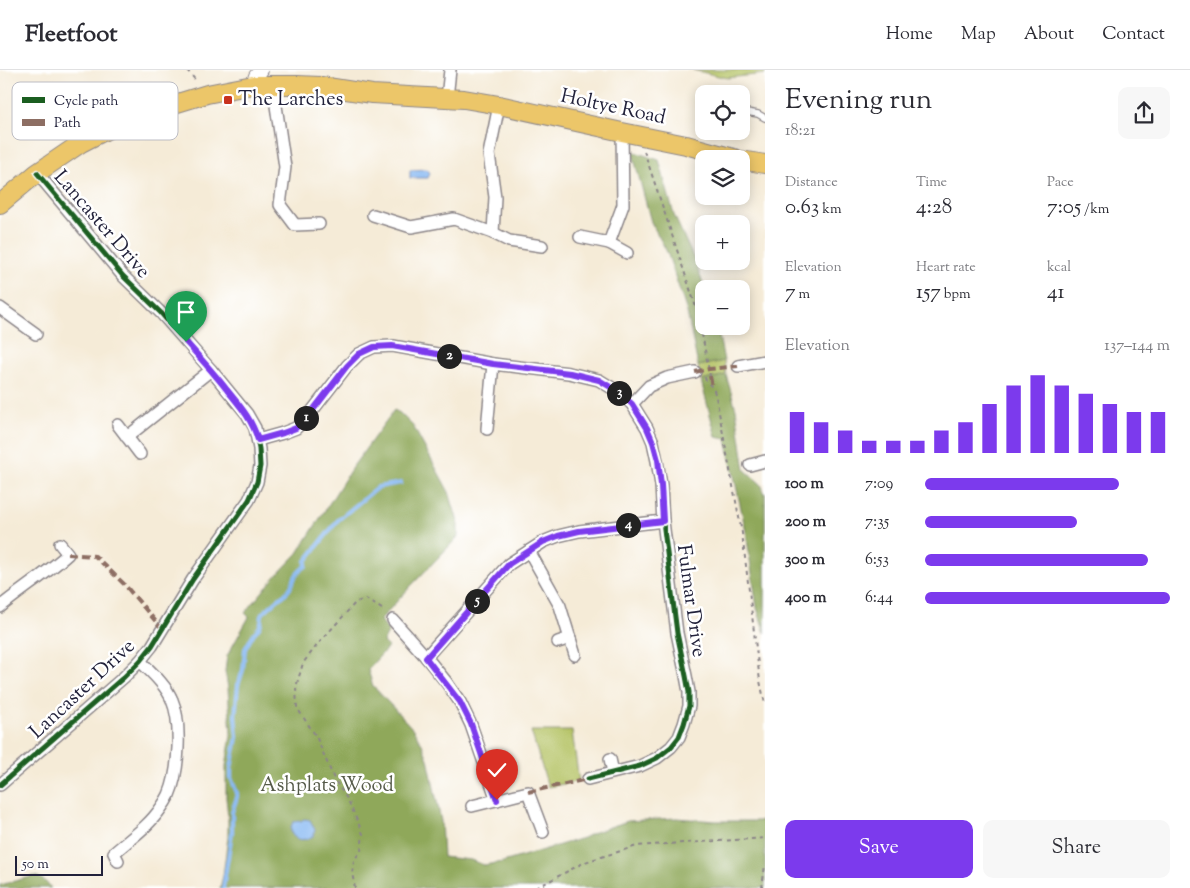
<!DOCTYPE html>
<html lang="en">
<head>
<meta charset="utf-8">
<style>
  :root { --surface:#fff; --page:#f7f7f7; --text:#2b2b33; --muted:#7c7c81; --line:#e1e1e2; --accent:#7c3aed }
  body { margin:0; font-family:"Sorts Mill Goudy",serif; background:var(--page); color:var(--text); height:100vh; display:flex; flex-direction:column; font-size:19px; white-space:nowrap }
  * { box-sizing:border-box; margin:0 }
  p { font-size:16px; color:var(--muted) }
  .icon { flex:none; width:28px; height:28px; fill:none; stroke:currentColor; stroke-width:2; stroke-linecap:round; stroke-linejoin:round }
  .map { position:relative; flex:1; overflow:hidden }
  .drawer { display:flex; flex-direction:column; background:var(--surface); width:425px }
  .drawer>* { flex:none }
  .fabs { position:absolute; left:695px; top:15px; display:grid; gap:10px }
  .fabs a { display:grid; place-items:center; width:55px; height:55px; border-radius:10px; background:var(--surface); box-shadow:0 2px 12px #0003; font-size:25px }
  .scale { position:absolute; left:15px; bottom:12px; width:88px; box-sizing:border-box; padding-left:5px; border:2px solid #22223b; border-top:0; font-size:14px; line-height:18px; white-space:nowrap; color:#22223b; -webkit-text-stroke:4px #fff; paint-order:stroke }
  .pin { position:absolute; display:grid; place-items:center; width:42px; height:42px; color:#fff; margin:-51px -21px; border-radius:50% 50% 50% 0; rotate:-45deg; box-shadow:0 0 5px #0007 }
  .pin .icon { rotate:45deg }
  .km { position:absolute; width:25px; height:25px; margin:-12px; border-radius:50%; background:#222; color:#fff; font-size:14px; line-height:25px; text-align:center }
  .round { display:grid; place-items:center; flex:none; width:52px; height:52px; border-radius:10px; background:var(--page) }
  .headline { display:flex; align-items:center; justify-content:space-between; height:85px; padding:0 20px }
  h1 { font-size:28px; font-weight:600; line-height:38px }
  .figures { display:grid; grid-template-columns:repeat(3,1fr); gap:8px; height:85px; padding:5px 20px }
  .figures div { display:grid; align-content:center }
  .figures b { font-size:21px; font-weight:600 }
  .figures small { font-size:14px; font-weight:400 }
  .figures p { font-size:14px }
  .chart { height:140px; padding:10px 20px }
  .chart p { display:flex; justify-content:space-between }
  .chart svg { width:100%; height:90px; margin-top:5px; stroke:var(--accent); stroke-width:6 }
  .primary-button { display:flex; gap:10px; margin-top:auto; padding:10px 20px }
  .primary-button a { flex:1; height:58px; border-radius:10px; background:var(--accent); color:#fff; font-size:20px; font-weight:600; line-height:58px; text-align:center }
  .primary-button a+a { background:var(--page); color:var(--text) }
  ul { padding:0 20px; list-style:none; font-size:16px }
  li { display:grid; grid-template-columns:80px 60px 1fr; align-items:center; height:38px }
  li i { height:12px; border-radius:6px; background:var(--accent) }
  header { display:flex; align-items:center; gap:30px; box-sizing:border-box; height:70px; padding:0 25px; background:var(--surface); border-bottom:1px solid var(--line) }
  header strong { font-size:24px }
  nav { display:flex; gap:28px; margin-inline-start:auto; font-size:18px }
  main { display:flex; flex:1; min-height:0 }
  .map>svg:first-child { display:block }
</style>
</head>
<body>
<header>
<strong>Fleetfoot</strong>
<nav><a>Home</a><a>Map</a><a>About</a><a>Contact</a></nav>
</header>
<main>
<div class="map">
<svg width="765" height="818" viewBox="0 0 765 818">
  <rect width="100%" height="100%" fill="#fff"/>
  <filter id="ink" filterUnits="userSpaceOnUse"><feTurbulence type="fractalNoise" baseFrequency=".02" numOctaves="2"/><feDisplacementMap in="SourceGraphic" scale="10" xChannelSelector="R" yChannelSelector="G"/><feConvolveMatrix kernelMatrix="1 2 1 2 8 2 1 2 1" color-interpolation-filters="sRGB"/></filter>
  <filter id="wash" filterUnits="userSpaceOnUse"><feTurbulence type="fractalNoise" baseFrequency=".0096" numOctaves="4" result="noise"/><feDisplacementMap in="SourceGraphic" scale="20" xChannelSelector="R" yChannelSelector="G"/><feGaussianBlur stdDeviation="1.12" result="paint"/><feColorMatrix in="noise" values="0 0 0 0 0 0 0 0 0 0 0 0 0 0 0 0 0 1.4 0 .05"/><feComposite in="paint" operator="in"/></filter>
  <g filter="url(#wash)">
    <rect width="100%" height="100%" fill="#f5ebd7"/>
    <g fill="#b4c264" stroke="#6b7250">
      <polygon points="693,0 765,0 765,4 727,8"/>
      <polygon points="724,291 726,305 701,311 698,296"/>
      <polygon points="531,661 572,661 579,711 548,717"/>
    </g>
    <g fill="#8fa85a" stroke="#58654a">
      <polygon points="632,81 659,90 674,145 694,189 705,219 704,219 704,256 717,256 724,291 698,296 687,242 667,182 651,152"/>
      <polygon points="726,305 736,339 745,400 761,414 765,424 765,563 757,538 746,462 726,369 716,367 701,311"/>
      <path d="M394 340 400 343 413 356 449 422 458 452V467L410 517 380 550 387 559 388 563 383 572 388 577C382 585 374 591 368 600L373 616 413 659 422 674 428 689 441 751 443 787 471 790 484 795 503 792 583 768 595 762 628 751 676 748 716 751H758L765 749V818H220L223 806 228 767V746L226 728V696L231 665 228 618 225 601 227 586 249 547 245 543 273 509 298 483 351 399Z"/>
      <path d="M34 806C41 807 47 813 51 818H0V815Z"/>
    </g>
    <g fill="#86b8f3" stroke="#546d97">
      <polygon points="427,99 430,103 428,108 410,108 410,100"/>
      <path d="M304 749 310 750 315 760 313 766C302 774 285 768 293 752L301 751Z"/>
    </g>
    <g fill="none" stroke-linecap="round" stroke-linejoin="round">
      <path stroke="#86b8f3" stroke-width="4" d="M223 818 232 763V742L237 727V723L231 708V698L237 667 235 646 238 615 243 600 245 579 254 563 259 558 261 553 262 544C267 539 270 537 274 533 278 529 284 526 287 522 297 512 290 506 306 496V491L338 450 378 417 401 413"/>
    </g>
  </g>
  <g filter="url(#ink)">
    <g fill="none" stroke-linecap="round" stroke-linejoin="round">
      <g stroke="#8c8689" stroke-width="8">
        <polyline id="service" points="741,41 758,44 765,48"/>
      </g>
      <g stroke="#8c8689" stroke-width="14">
        <g id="minor">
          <polyline points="273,15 285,97 280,135 295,155 319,154"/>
          <polyline points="447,28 450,0"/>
          <polyline points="373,145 411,157 454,149 493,163 509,171 542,176"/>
          <polyline points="493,163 495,127 489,84 499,35"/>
          <polyline points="580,167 609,173 627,183"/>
          <polyline points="609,173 623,135 622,62"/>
          <polyline points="0,238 36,264"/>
          <polyline points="738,296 765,291"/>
          <polyline points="632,334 649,316 667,308 695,302"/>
          <polyline points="118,355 140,384"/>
          <polyline points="487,359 493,294"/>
          <polyline points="127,367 211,300"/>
          <polyline points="258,370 283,363 296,358 309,345 347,296 359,284 374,277 393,276 493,294 569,303 599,310 617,321 632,334 647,358 653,372 657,391 661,415 663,451 677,563 686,606 689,622 689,636 684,654 679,667 671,677 657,688 640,696 588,709"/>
          <polyline points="750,395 765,391"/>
          <polyline points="529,481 560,536 575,585"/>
          <path d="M0 537C22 519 46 504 68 484L60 474"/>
          <polyline points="393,550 426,587 447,613 460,632 471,655 497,730"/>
          <polyline points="558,572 570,568"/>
          <polyline points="426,587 509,494 543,472 558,466 579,461 663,451"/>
          <polyline points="610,689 613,702"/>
          <polyline points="0,715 124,607 140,591 152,576 193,509 249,430 257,412 260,396 259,379 255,358 247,344 211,300 161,243 123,206 37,103"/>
          <polyline points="472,736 528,722 543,762"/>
          <path d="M118 791 114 783C130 769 149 756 161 738 164 734 167 729 169 725 179 702 182 653 172 630 166 615 151 602 140 591"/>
        </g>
      </g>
      <g stroke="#8c8689" stroke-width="16">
        <polyline id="tertiary" points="253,15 256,6 261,0"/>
      </g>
      <g stroke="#8c8689" stroke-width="20">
        <g id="primary">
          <polyline points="741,90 765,94"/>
          <polyline points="0,134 37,103 81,73 122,52 158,39 207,24 253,15 297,15 321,16 372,24 464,29 499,35 622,62 686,75 737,89"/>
        </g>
      </g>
      <g stroke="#8c8689" stroke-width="2" stroke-dasharray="4 4" stroke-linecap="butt">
        <polyline points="187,0 197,12"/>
        <path d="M644 81 698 243 710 306 705 307C706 313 708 313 712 317 714 319 715 324 716 327L742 463 760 611 765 634"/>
        <polyline points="355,818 352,803 354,790 361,781 363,764 348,730 334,709 316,666 297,638 296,617 303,593 318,574 356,532 366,529 385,541"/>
        <polyline points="536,818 585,792 637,776 765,768"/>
        <polyline points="762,818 765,795"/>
      </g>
      <use href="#service" stroke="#fff" stroke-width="5.5"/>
      <use href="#minor" stroke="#fff" stroke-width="11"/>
      <use href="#tertiary" stroke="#fff" stroke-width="14"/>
      <use href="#primary" stroke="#ecc669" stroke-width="18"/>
      <g stroke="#8d6e63" stroke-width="4" stroke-dasharray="8 4" stroke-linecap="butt">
        <polyline points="695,302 709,299 738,296"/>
        <polyline points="710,306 712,317"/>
        <polyline points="68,484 95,486 124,514 163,560"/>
        <polyline points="528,722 588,709"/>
      </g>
      <g stroke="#fff" stroke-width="8">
        <g id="cycleway">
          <polyline points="258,370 283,363 296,358 309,345 347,296 359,284 374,277 393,276 493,294 569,303 599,310 617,321 632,334 647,358 653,372 657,391 661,415 663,451 677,563 686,606 689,622 689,636 684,654 679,667 671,677 657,688 640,696 588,709"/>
          <polyline points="0,715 124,607 140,591 152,576 193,509 249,430 257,412 260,396 259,379 255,358 247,344 211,300 161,243 123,206 37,103"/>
        </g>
      </g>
      <use href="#cycleway" stroke="#1b5e20" stroke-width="5"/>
    </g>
  </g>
  <g fill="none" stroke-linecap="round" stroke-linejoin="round" filter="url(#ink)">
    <g stroke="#fff" stroke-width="10">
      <path id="route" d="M186 272C200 288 214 303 227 320 240 336 252 349 258 370L283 363 296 358 310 344 347 296 359 284 374 277 392 276 493 294 570 303 599 310 617 321 632 334 647 358 653 372 658 390 661 415 663 451 579 461 558 466 543 472 509 494 426 588 460 632 471 654 497 730"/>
    </g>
    <use href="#route" stroke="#7c3aed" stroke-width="6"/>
  </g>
  <rect fill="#c8321e" stroke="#fff" stroke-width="2" x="223" y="25" width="10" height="10" rx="2.5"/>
  <g text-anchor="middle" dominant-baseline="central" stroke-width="5" stroke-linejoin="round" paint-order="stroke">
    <g font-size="20" fill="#22223b" stroke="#fff" text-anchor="start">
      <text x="238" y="30">The Larches</text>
    </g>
    <g font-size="20" fill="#22223b" stroke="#fff">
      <text transform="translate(613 38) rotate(12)">Holtye Road</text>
      <text transform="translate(101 155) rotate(49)">Lancaster Drive</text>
      <text transform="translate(690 531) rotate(82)">Fulmar Drive</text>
      <text transform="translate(83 620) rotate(-43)">Lancaster Drive</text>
    </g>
    <g font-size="20" fill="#555a49" stroke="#fff">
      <text x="327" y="716">Ashplats Wood</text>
    </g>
  </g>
  <rect x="12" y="12" width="166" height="58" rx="8" fill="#fff" stroke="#bdbdc4" stroke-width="1"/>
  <rect x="22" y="27" width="23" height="6" fill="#1b5e20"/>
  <rect x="22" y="49" width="23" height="7" fill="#8d6e63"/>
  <g font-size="14" fill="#22223b">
    <text x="54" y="35">Cycle path</text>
    <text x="54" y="57">Path</text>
  </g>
</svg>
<div class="fabs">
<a><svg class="icon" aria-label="locate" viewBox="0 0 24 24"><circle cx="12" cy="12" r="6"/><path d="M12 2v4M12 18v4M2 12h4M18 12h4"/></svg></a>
<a><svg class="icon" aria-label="layers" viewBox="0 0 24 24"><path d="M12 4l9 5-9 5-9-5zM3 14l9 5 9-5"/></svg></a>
<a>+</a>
<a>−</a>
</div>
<div class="scale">50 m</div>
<div class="pin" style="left:186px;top:272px;background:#1e9e55"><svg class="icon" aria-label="arrive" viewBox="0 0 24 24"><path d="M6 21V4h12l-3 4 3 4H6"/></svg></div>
<div class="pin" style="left:497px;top:730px;background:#d93025"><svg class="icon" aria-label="check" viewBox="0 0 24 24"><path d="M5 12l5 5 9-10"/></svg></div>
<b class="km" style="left:306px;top:348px">1</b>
<b class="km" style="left:449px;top:286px">2</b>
<b class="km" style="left:619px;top:323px">3</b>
<b class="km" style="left:628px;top:455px">4</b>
<b class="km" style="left:477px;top:531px">5</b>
</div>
<section class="drawer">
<div class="headline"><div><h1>Evening run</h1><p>18:21</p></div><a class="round"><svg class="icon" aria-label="share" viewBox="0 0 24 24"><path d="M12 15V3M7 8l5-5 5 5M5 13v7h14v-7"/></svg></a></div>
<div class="figures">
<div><p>Distance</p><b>0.63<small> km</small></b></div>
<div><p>Time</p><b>4:28</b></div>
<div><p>Pace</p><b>7:05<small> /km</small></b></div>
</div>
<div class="figures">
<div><p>Elevation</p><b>7<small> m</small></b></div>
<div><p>Heart rate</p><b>157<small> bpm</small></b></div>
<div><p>kcal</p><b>41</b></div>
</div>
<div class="chart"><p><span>Elevation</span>137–144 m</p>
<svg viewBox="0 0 160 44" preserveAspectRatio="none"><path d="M5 44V24M15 44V29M25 44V33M35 44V38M45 44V38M55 44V38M65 44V33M75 44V29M85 44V20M95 44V11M105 44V6M115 44V11M125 44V15M135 44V20M145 44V24M155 44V24"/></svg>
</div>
<ul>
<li><b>100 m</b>7:09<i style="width:79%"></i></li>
<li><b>200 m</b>7:35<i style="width:62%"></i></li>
<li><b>300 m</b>6:53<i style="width:91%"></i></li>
<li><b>400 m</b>6:44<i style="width:100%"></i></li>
</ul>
<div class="primary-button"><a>Save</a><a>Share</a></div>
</section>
</main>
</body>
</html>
